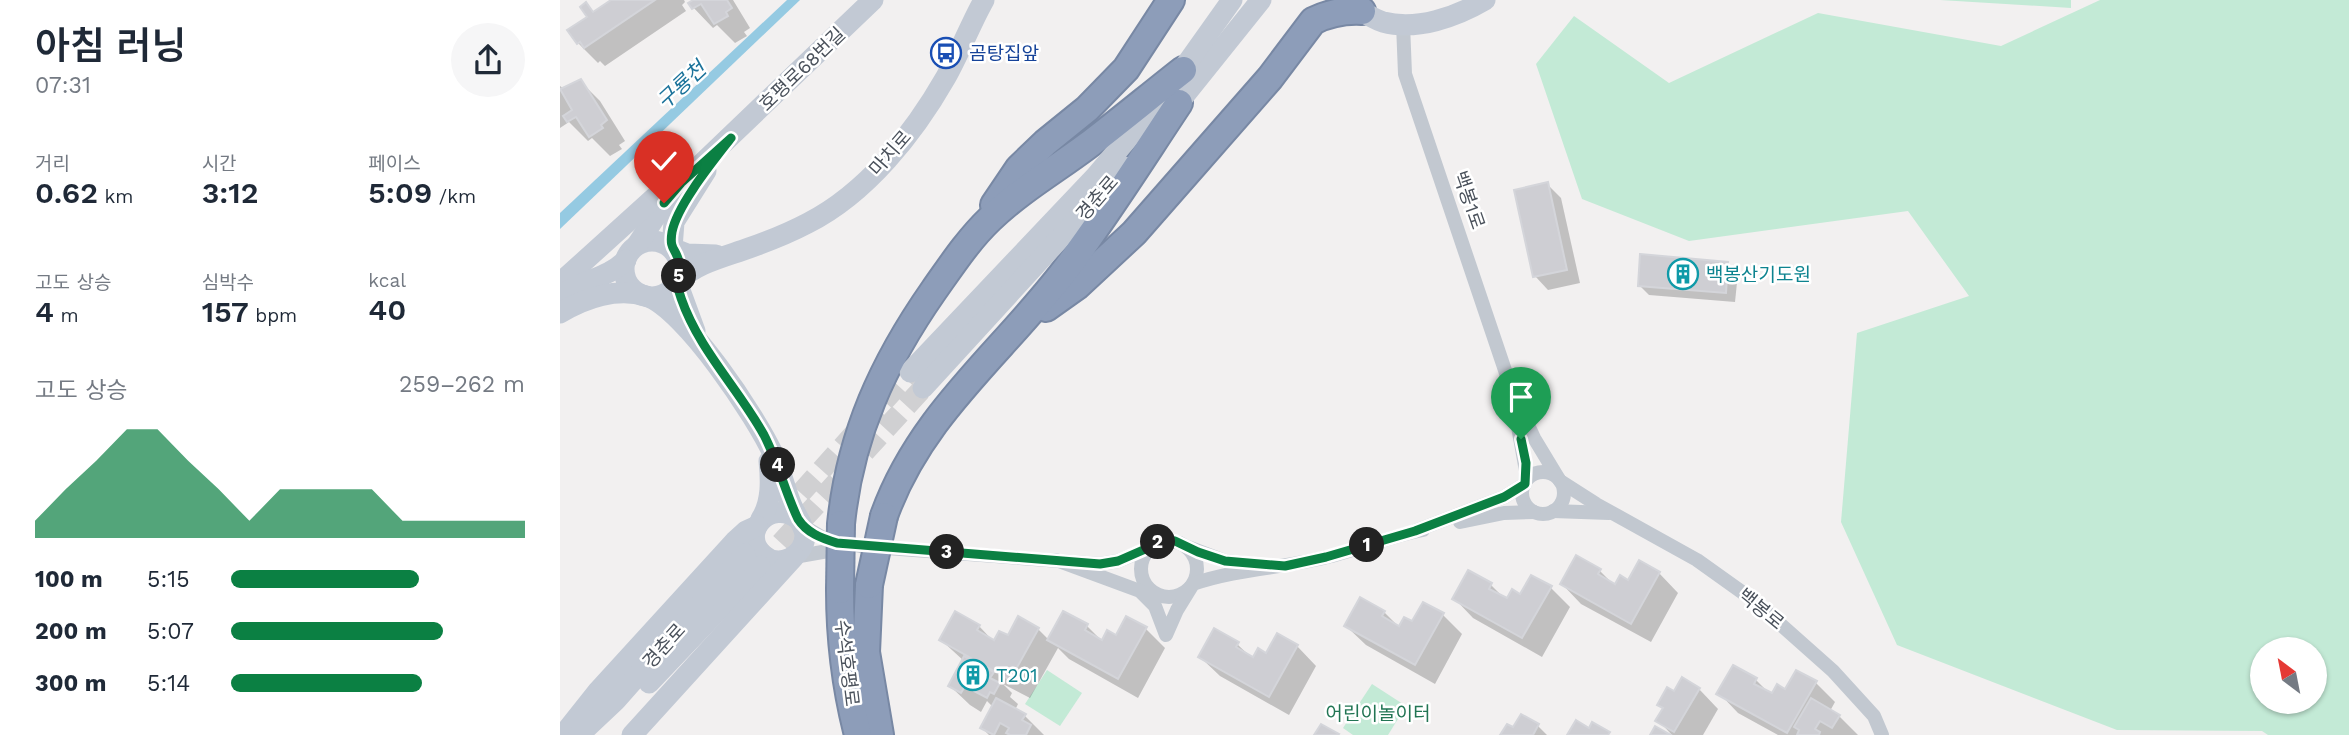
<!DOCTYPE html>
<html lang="ko">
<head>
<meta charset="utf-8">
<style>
  :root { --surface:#fff; --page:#f6f6f7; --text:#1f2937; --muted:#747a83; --accent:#0b8043 }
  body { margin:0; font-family:"Work Sans","Noto Sans KR",sans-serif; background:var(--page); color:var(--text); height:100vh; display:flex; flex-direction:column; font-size:26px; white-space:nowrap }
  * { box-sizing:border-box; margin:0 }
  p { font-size:23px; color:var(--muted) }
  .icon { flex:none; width:38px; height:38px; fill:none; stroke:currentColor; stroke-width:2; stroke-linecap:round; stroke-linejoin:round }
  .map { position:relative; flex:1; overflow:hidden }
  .side { display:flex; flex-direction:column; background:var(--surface); width:560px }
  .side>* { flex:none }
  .needle { width:46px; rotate:328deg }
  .fabs { position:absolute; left:1690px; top:637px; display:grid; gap:14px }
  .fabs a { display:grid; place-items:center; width:77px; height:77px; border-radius:50%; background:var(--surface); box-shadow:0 2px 5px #0004; font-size:35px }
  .pin { position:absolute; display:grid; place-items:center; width:60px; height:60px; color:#fff; margin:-72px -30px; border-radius:50% 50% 50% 0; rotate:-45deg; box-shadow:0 0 7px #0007 }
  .pin .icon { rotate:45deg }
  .km { position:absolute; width:35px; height:35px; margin:-18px; border-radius:50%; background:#222; color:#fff; font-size:19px; line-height:35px; text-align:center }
  .round { display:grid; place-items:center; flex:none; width:74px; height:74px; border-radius:37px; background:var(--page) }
  .overview { display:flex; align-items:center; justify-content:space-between; height:119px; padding:0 35px }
  h1 { font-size:38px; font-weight:600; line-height:52px }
  .figures { display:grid; grid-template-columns:repeat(3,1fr); gap:10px; height:119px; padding:7px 35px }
  .figures div { display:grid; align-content:center }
  .figures b { font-size:30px; font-weight:600 }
  .figures small { font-size:19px; font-weight:400 }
  .figures p { font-size:19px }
  .chart { height:196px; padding:14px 35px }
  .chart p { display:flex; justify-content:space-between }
  .chart svg { width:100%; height:126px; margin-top:7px; fill:var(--accent); opacity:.7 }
  ul { padding:0 35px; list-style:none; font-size:23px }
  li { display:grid; grid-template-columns:112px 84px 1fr; align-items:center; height:52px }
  li i { height:18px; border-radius:9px; background:var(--accent) }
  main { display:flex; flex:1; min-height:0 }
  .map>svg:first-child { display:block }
</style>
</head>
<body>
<main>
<section class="side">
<div class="overview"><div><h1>아침 러닝</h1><p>07:31</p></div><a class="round"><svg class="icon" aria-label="share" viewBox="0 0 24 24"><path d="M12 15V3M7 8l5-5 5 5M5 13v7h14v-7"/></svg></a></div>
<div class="figures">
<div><p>거리</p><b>0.62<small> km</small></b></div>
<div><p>시간</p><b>3:12</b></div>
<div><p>페이스</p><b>5:09<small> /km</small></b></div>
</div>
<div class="figures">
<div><p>고도 상승</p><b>4<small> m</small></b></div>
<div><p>심박수</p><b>157<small> bpm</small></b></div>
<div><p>kcal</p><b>40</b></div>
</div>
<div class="chart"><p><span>고도 상승</span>259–262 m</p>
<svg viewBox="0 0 160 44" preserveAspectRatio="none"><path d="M0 44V38L10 27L20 17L30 6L40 6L50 17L60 27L70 38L80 27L90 27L100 27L110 27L120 38L130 38L140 38L150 38L160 38V44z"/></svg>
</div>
<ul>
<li><b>100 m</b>5:15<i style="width:64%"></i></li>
<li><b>200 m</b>5:07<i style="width:72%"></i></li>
<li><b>300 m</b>5:14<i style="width:65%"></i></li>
</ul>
</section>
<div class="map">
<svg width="1789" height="735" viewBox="0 0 1789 735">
  <rect width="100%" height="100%" fill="#f2f0f0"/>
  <g fill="#c3ead6" fill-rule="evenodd">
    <polygon points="1380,0 1511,0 1511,8"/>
    <path d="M1540 0H1789V735H1708L1702 731 1557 730 1337 645 1281 522 1297 333 1409 296 1348 211 1129 241 1022 199 976 64 1014 16 1109 83 1258 13 1441 46ZM1703 649H1755V702H1703Z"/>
    <polygon points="487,670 522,693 500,726 465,704"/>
    <polygon points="812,684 846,706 828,735 793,735 783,728"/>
  </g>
  <polygon fill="#95cae2" points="227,0 240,0 0,229 0,213"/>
  <g fill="#0003">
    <polygon points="54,0 124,0 125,2 122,5 126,11 45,66 40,61 38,63 18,43 10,31 29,17 26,5 35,13"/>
    <polygon points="136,0 173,0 190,28 184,32 187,36 175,43 157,25 153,28 130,4"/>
    <polygon points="20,81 40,101 65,141 59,145 62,149 50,156 32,138 28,141 9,122 0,128 0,86 4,89"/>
    <polygon points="987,184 1001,198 1020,283 988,290 975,276"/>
    <polygon points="1167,263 1178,273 1175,302 1089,295 1079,285"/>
    <polygon points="1039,570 1056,587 1099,573 1118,593 1091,642 1021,604 1002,584"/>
    <polygon points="909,572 931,585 947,601 991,588 1010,607 982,657 913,618 894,598"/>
    <polygon points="824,612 840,628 883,615 902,634 875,684 806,645 786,626"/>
    <polygon points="419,626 435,643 478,629 489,640 527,626 543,642 586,629 605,648 578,698 509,659 498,648 470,698 443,684 452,693 450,697 458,704 455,710 465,716 484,735 429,735 422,728 433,707 427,701 421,712 410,705 390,686 404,661 381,640"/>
    <polygon points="677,644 694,660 737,646 756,666 729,715 660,676 640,657"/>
    <polygon points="1196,680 1212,696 1255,682 1275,702 1270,711 1279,716 1298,735 1218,735 1178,713 1159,693"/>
    <polygon points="1139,689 1158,709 1143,735 1112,735 1098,720 1114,693"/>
    <polygon points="962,716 978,726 987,735 942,735 954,730"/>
  </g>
  <g fill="#ceced3" stroke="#d4d5da" stroke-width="2">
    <polygon points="51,0 95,0 24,48 20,42 17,44 7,30 27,17 20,7 26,2 33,12"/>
    <polygon points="133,0 167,0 172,8 166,12 168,16 154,24 141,4 132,9 128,3"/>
    <polygon points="21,79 47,120 41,125 43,128 29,137 16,117 7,122 3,116 12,110 0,89"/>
    <polygon points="988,182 1007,270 973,277 954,190"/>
    <polygon points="1080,254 1168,262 1166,293 1078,286"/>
    <polygon points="1016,555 1041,569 1038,574 1055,584 1060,575 1068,580 1079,560 1100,572 1071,624 1000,584"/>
    <polygon points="908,570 932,583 929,589 947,598 952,589 960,594 971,575 992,586 962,638 892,599"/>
    <polygon points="800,597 825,611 822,616 839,626 844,617 852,621 863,602 884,613 855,665 784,626"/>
    <polygon points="395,611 420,625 417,630 434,640 439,631 448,635 458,616 479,628 450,680 379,640"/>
    <polygon points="503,611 528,624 525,630 542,640 547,630 556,635 566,616 587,627 558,679 487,640"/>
    <polygon points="654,628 679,642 676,647 693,657 698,648 706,653 717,633 738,645 709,697 638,657"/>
    <polygon points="404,656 434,672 430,678 440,683 434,694 430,692 427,698 414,691 417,685 408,681 401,693 388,686"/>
    <polygon points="1173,665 1197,678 1194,684 1212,693 1217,684 1225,689 1236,670 1257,681 1227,733 1156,694"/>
    <polygon points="1122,677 1140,688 1114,732 1095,721 1103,708 1097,705 1107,687 1114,691"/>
    <polygon points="436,698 466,714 462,720 471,725 466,735 450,735 446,733 449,728 440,723 434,735 420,728"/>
    <polygon points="1251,698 1280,715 1272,728 1260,721 1255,729 1260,732 1259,735 1237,735 1239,730 1234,727"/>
    <polygon points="961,714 979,724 973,735 940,735 947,724 953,727"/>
    <polygon points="1016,720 1029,728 1032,722 1050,732 1048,735 1007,735"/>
    <polygon points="761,724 779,734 778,735 754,735"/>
    <polygon points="1095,726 1111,735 1090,735"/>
  </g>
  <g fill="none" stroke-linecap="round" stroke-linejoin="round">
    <g stroke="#d0d0d2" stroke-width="21" stroke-dasharray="21 10" stroke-linecap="butt">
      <polyline points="220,516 350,372"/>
      <polyline points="200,566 363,388"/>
    </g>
    <g stroke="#7888a4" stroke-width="30">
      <g id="highway">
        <polyline points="434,205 459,168 485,143 527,109 566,69 611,0"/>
        <path d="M486 308 517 286 574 233 710 78 753 21C769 13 784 10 802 11"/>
        <path d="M324 516C361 412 445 351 509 265 548 213 583 157 619 103"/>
        <path d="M281 524C290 435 323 363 374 290 391 266 408 240 430 219 459 191 495 170 527 146 560 121 591 95 623 70"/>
        <polyline points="309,585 306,652 320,735"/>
        <path d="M280 590C280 638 286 688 298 735"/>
      </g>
    </g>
    <g stroke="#c2c8d0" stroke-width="14">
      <polyline points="843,24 845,74 951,388 966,471 965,484 944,497 855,531"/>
      <polyline points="960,408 974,438 1000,481 1036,504 1137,560 1193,600 1273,671 1314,716 1322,735"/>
      <circle cx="983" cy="493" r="21"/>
      <polyline points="993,511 1049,513"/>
      <polyline points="900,522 944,513 974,512"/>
      <polyline points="243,526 265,539 300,546 540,564 558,561 589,548"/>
      <circle cx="609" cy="569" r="28"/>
      <polyline points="628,547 665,561 693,564"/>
      <polyline points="234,557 285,548"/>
      <path d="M496 560 580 591 595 606 606 635 617 610 633 584C674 570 717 568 759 559 794 551 828 537 863 530"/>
    </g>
    <g stroke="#c2c9d4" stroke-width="21">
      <path d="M788 3C798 9 811 18 823 22 857 31 896 17 925 0"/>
      <polyline points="608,116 701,0"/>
      <polyline points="146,171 114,222 112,248 127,254 156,255"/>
      <circle cx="92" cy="269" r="28"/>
      <polyline points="77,245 111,193 313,0"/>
      <polyline points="0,283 105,188"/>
      <path d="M0 296C21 280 47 279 66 260"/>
      <path d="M0 313C25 298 57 287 86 296 125 309 197 418 214 456 222 472 225 490 232 506 236 516 244 525 245 535 245 556 219 569 203 555 179 533 210 498 238 519"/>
      <path d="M135 331 117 282C136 263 164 257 189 248 209 241 229 233 248 223 307 193 354 133 386 77 400 52 410 25 424 0"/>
      <polyline points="350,372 535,177 603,97 672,0"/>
      <polyline points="363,388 565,167"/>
      <path d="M201 519C212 502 211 480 209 461"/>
      <polyline points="89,683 200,566"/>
      <polyline points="3,735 38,691 175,541 186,531 197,526"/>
      <polyline points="19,735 56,700 185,554"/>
      <polyline points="72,735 234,557"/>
    </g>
    <use href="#highway" stroke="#8d9db9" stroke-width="26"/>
    <g stroke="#7888a4" stroke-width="30" stroke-linecap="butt">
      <g id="highway-bridge">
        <polyline points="309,585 324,516"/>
        <polyline points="280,590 281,524"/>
      </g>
    </g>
    <use href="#highway-bridge" stroke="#8d9db9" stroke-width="26"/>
  </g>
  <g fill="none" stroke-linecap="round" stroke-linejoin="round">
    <g stroke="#fff" stroke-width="14">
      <path id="route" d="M104 203 121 183 171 138C154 160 117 205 112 232 109 250 116 248 119 262 121 270 117 275 117 283 117 287 120 294 121 298 139 350 178 388 204 435 218 462 225 492 238 519 247 533 261 538 277 543L540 564 558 561 606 540 615 541 638 552 665 561 725 566 766 557 855 531 944 497 965 484 966 463 961 439"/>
    </g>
    <use href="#route" stroke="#0b8043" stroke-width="9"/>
  </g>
  <defs>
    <g id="bus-ring" transform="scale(1.575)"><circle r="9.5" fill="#fff" stroke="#1a4fb4" stroke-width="1.5"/><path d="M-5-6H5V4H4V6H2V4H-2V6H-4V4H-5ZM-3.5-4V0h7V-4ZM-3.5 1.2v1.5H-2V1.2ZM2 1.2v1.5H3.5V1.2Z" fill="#1a4fb4"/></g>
    <g id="building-ring" transform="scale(1.575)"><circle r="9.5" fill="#fff" stroke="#0f9aa8" stroke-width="1.5"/><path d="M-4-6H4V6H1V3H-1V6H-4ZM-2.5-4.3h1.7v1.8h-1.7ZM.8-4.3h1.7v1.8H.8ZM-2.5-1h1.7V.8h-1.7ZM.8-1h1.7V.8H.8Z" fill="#0f9aa8"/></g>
  </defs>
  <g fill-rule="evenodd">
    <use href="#bus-ring" x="386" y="53"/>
    <use href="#building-ring" x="1123" y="274"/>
    <use href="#building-ring" x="413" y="675"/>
  </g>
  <g text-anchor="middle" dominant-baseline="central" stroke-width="5" stroke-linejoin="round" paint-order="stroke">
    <g font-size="19" fill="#164399" stroke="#fff" text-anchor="start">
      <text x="409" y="53">곰탕집앞</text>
    </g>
    <g font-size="19" fill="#4a515b" stroke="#fff">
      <text transform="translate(242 69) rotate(-44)">호평로68번길</text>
      <text transform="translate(330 153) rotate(-49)">마치로</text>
      <text transform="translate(537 198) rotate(-49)">경춘로</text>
      <text transform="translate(909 200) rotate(71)">백봉1로</text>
      <text transform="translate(1201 609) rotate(39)">백봉로</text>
      <text transform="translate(104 646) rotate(-48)">경춘로</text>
      <text transform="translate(287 663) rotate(83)">수석호평로</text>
    </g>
    <g font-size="19" fill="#0d838f" stroke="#fff" text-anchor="start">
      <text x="1146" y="274">백봉산기도원</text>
      <text x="436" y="675">T201</text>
    </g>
    <g font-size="19" fill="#227554" stroke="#fff">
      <text x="818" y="713">어린이놀이터</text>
    </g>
    <g font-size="21" font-style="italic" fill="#1c739b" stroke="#fff">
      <text transform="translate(121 85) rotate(-43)">구룡천</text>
    </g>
  </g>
</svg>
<div class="fabs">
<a><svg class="needle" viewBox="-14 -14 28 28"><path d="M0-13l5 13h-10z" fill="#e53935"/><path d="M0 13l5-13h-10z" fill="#747a83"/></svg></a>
</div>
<div class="pin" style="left:961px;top:439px;background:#1e9e55"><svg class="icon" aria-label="arrive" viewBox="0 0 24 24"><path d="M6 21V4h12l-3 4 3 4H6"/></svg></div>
<div class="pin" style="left:104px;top:203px;background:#d93025"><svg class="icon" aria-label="check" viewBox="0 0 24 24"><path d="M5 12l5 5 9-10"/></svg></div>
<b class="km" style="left:807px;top:545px">1</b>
<b class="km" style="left:598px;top:542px">2</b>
<b class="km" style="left:387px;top:552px">3</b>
<b class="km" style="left:218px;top:465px">4</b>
<b class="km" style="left:119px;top:276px">5</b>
</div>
</main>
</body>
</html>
